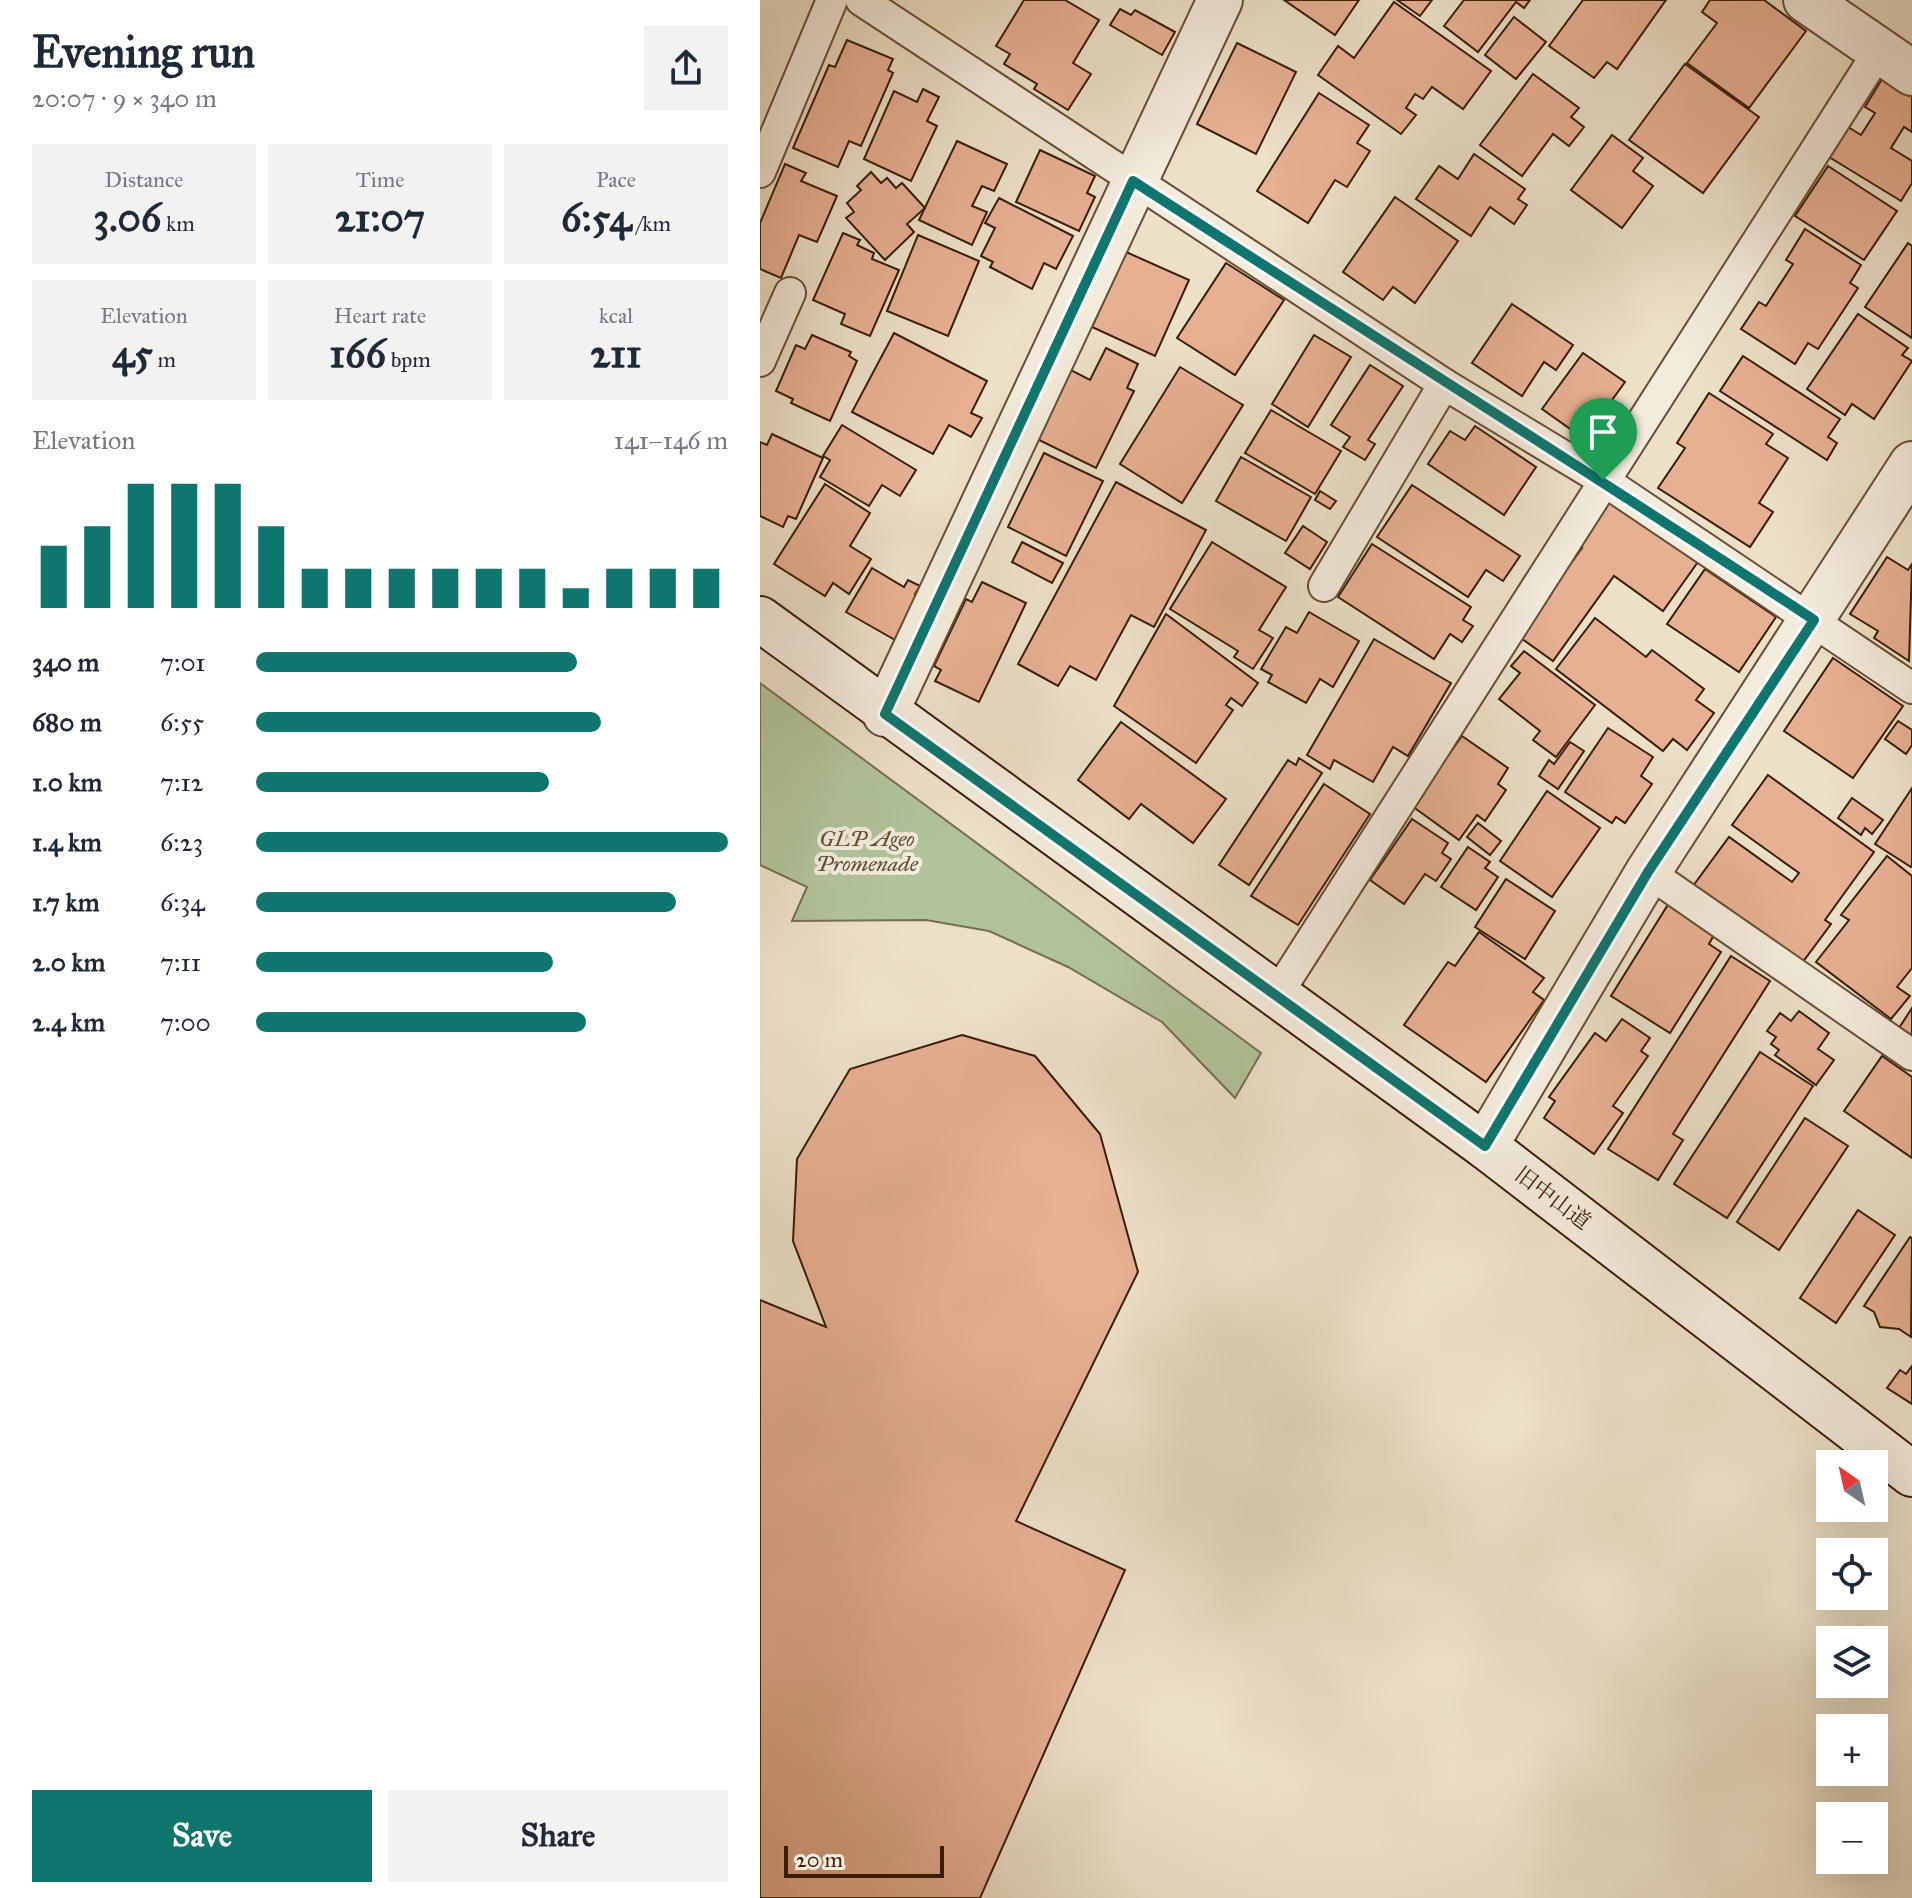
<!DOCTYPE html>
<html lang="en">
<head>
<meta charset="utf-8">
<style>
  :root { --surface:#fff; --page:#f2f2f3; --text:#1f2937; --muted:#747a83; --accent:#0f766e }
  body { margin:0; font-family:"IM FELL Great Primer","Noto Serif JP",serif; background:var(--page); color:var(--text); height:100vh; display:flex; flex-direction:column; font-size:30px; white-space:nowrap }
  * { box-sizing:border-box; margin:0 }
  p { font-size:26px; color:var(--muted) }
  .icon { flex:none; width:44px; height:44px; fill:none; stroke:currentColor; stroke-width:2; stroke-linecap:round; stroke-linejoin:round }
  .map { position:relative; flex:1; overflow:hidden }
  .drawer { display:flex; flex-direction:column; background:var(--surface); width:760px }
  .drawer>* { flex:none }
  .needle { width:52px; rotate:326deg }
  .fabs { position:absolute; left:1056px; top:1450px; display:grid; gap:16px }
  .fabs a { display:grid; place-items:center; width:72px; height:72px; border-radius:0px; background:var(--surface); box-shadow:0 8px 32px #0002; font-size:40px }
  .scale { position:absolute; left:24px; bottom:20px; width:160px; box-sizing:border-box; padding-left:8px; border:4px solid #3c1d05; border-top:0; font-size:22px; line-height:28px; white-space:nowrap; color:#3c1d05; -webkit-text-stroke:6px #f3ebdb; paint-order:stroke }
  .pin { position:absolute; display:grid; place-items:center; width:68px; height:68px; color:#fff; margin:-82px -34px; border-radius:50% 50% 50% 0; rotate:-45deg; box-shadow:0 0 8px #0007 }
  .pin .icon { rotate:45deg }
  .round { display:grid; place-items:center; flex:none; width:84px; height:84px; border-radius:0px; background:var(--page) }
  .headline { display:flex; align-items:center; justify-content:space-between; height:136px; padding:0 32px }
  h1 { font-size:44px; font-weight:700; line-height:60px }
  .figures { display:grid; grid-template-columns:repeat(3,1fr); gap:12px; height:136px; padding:8px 32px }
  .figures div { display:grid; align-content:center; border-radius:0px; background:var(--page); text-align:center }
  .figures b { font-size:40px; font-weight:700 }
  .figures small { font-size:22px; font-weight:400 }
  .figures p { font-size:22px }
  .chart { height:224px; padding:16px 32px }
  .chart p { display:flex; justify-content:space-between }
  .chart svg { width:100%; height:144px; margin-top:8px; stroke:var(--accent); stroke-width:6 }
  .action { display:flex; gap:16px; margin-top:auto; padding:16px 32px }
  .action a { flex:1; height:92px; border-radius:0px; background:var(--accent); color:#fff; font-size:32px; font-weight:700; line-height:92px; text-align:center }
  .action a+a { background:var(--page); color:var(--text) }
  ul { padding:0 32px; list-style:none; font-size:26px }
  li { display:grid; grid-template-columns:128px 96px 1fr; align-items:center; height:60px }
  li i { height:20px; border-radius:10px; background:var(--accent) }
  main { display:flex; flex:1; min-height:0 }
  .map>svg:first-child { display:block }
</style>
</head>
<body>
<main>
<section class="drawer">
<div class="headline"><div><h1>Evening run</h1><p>20:07 · 9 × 340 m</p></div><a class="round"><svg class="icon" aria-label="share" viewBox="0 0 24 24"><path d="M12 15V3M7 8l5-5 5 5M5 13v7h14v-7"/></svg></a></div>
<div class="figures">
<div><p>Distance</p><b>3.06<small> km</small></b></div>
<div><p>Time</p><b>21:07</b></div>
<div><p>Pace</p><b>6:54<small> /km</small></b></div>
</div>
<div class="figures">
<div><p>Elevation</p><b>45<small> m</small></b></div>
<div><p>Heart rate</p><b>166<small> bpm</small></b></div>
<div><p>kcal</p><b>211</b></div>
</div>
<div class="chart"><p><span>Elevation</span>141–146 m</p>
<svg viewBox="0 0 160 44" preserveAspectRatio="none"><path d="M5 44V25M15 44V19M25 44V6M35 44V6M45 44V6M55 44V19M65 44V32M75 44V32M85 44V32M95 44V32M105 44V32M115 44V32M125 44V38M135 44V32M145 44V32M155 44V32"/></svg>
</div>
<ul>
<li><b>340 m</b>7:01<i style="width:68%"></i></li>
<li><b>680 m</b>6:55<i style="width:73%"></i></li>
<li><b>1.0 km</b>7:12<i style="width:62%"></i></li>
<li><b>1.4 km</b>6:23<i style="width:100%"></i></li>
<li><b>1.7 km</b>6:34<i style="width:89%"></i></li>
<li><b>2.0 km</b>7:11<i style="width:63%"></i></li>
<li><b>2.4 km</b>7:00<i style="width:70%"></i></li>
</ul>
<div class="action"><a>Save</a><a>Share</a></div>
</section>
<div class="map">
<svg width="1152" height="1898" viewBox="0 0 1152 1898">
  <rect width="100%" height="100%" fill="#ece0c7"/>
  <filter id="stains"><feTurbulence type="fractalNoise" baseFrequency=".0025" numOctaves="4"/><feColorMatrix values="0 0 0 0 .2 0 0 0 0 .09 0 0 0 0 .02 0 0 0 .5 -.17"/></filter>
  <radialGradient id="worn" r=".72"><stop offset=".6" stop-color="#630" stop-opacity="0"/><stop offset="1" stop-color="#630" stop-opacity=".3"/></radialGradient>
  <polygon fill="#b1c39b" stroke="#767050" stroke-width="2" points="0,683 501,1053 475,1098 402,1022 308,967 229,931 166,920 32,921 47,887 0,865"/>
  <g fill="#e6b092" stroke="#3c1d05" stroke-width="2">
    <polygon points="264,0 305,0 339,20 313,63 331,74 308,110 274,89 277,84 244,64 250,54 236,46"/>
    <polygon points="524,0 599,0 575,35"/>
    <polygon points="637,0 672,0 660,16"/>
    <polygon points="704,0 770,0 764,8 756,2 718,52 684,26"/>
    <polygon points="823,0 906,0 857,69 847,62 834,78 789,46"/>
    <polygon points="950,0 1004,0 1046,31 989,108 927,63 957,23 942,12"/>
    <polygon points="634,2 731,71 703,109 672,87 663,99 655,94 646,108 656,115 641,134 558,75 578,46 594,58"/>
    <polygon points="360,9 371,15 375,10 415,32 402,55 350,25"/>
    <polygon points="754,17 786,42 756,79 725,55"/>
    <polygon points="87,40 133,59 128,70 133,73 101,146 89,141 78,167 33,148 69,65 75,67"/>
    <polygon points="477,43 536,72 496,154 437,124"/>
    <polygon points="925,64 999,117 943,193 869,140"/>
    <polygon points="773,74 819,108 811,117 824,127 809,146 793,134 762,176 720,145"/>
    <polygon points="1122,79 1152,97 1152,132 1144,127 1131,148 1152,161 1152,183 1141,201 1069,157 1088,127 1101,135 1115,113 1105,107"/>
    <polygon points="163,89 179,97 167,121 177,126 151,181 104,159 134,91 157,102"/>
    <polygon points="559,93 609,125 597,143 610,151 587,187 575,180 548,223 497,191"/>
    <polygon points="852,135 883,158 873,171 893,186 862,228 811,190"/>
    <polygon points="197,141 247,164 234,191 222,186 212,206 227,212 212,245 159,220"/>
    <polygon points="280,150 335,176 327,193 335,197 319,231 256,202"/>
    <polygon points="714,154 765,189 758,199 767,205 754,224 730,207 711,236 656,199 679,166 698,179"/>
    <polygon points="25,164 46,173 41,181 77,196 57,242 39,235 21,278 0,269 0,223"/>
    <polygon points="1068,166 1137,211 1104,260 1035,216"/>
    <polygon points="111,172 121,183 127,178 136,188 142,183 165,208 147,224 154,232 125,260 86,218 94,212 87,203 101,190 97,186"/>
    <polygon points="635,197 698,241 655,303 633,287 623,300 583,272"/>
    <polygon points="239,198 313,236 296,269 284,263 272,289 230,267 233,262 221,256 235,228 225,223"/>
    <polygon points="1045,229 1101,265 1090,283 1098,288 1058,349 1048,343 1035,364 981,329 999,302 1006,306 1033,264 1026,260"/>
    <polygon points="83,233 100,240 97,245 114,253 112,259 139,270 110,336 81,324 85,314 53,300"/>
    <polygon points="158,235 219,261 188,336 127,311"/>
    <polygon points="1148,243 1152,246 1152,338 1105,307"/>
    <polygon points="366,252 429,280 395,356 332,327"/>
    <polygon points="466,263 524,300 475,375 417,338"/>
    <polygon points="752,304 813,345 796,370 784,362 762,396 712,363"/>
    <polygon points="1098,314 1148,348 1142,355 1152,361 1114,419 1092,404 1085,415 1047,389"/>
    <polygon points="134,333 227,381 211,413 222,418 211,437 189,425 173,454 92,412"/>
    <polygon points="52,335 91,352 89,356 97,361 70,421 31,403 33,399 16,391 36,345 45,349"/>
    <polygon points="554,335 591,357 548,427 512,404"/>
    <polygon points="346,348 378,364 367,388 374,391 336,468 277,439 311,370 330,380"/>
    <polygon points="823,353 865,382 847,407 855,413 833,445 782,409"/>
    <polygon points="983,356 1080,419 1068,437 1077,443 1067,460 960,391"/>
    <polygon points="610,365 643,386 608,440 615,444 605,460 583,447 590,437 571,425"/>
    <polygon points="420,367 483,405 422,503 360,464"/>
    <polygon points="949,393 1013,434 1006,444 1028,458 999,503 1013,512 990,547 898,488 925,448 917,443"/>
    <polygon points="511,410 581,451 555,494 485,453"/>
    <polygon points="82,425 156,470 140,496 122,485 109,506 60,477 70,460 63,456"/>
    <polygon points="715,426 776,467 744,515 668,464 690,431 705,440"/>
    <polygon points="12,434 63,458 36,519 28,516 23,527 0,516 0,442 7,445"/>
    <polygon points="284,453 343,481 306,556 248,527"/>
    <polygon points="481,457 551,497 526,541 456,501"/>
    <polygon points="356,482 446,530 394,627 371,615 336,680 310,666 298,686 258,664"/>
    <polygon points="65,484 110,513 90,546 111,559 89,594 73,583 65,596 14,564"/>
    <polygon points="652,485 760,556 743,581 726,570 708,597 617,537"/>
    <polygon points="560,491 576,501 570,509 555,500"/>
    <polygon points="851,496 940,559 903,611 854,576 793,661 758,636 822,548 816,544"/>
    <polygon points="543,526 567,542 550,569 525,553"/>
    <polygon points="262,542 303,563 292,583 252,562"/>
    <polygon points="452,542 526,587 499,630 513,638 493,669 474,657 478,651 410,609"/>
    <polygon points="612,544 711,607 703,620 713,626 702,642 690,634 674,659 578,597"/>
    <polygon points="1127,557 1148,570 1152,564 1149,661 1114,638 1118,631 1090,614"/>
    <polygon points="112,568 144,587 148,580 160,586 155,594 161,598 135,640 86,612"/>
    <polygon points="945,569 1016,617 979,672 907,624"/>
    <polygon points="222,582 266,603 219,702 175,681 181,670 174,666 206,599 212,602"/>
    <polygon points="549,612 599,641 573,687 560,679 546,703 508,682 512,675 501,669 526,627 537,633"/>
    <polygon points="406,614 498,683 482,706 471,698 466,705 473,710 436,763 354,706"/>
    <polygon points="835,618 886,657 892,650 944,689 936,700 954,713 927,750 913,739 903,751 796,669"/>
    <polygon points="614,639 691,683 648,756 633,747 613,782 574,760 570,769 547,755"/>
    <polygon points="764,651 835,705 796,757 773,740 780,731 739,699 760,673 751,666"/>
    <polygon points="1073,658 1143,706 1093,778 1024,731"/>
    <polygon points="1138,721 1152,730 1152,745 1146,754 1125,739"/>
    <polygon points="361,722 466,799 433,843 381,804 369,819 318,780"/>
    <polygon points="848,728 893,757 881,776 892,784 865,823 856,817 852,823 805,792"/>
    <polygon points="702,736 748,768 738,784 746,790 725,821 717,815 699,840 652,806"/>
    <polygon points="810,742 824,751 798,789 779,776 789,760 794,764"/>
    <polygon points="539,758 562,773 489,885 459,865 528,760 536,765"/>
    <polygon points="1008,775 1114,852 1065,920 1071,924 1042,963 933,886 969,837 1032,882 1039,873 972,825"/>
    <polygon points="564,784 610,814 538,925 491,896"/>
    <polygon points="1152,788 1152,866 1151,867 1115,844"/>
    <polygon points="787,791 840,828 792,897 740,861"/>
    <polygon points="1092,798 1123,820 1112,834 1105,828 1101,835 1078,818"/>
    <polygon points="652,819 688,843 682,853 691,859 676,881 665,874 644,904 610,880"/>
    <polygon points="718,823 741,841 730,855 707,837"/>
    <polygon points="708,847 730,862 725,868 738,877 716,910 681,887"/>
    <polygon points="1127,856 1152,876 1152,968 1137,987 1150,996 1131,1019 1056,962 1089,920 1081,915"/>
    <polygon points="746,879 795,911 765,959 715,927"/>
    <polygon points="909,903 955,933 949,944 961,952 910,1033 851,996"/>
    <polygon points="719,932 784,978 773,992 784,1000 726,1082 644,1025 688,962 695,966"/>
    <polygon points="971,956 1010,981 913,1134 923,1140 898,1180 848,1149"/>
    <polygon points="1152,1008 1152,1037 1139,1028"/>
    <polygon points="1039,1011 1069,1033 1058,1049 1074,1060 1056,1085 1015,1055 1019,1050 1011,1044 1016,1037 1007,1031 1020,1013 1031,1021"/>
    <polygon points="862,1019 890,1038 881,1051 888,1056 853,1106 863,1113 834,1154 784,1118 795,1101 789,1097 835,1033 846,1041"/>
    <polygon points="202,1035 275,1056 340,1134 378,1272 256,1521 365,1570 220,1898 0,1898 0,1300 66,1327 33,1241 37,1159 90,1069"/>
    <polygon points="1000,1052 1053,1086 967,1218 914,1184"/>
    <polygon points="1122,1056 1152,1077 1152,1158 1084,1111"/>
    <polygon points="1045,1118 1088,1146 1019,1250 977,1222"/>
    <polygon points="1098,1210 1135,1235 1076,1323 1040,1298"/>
    <polygon points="1150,1237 1152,1238 1151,1337 1139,1329 1120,1327 1114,1312 1104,1306"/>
    <polygon points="1152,1366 1152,1404 1127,1388 1140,1370 1146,1374"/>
  </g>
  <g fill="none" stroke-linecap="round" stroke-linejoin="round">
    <g stroke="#684e36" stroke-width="34">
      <g id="service">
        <polyline points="101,0 684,384 843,480 1152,688"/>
        <polyline points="0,172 72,0"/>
        <polyline points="0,361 30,293"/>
        <polyline points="564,586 684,384"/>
        <polyline points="888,872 1152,1055"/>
        <polyline points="516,996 1119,51"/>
      </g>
    </g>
    <g stroke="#684e36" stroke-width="48">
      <g id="minor">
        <polyline points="1046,0 1152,73"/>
        <polyline points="125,714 460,0"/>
        <polyline points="725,1146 888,872 1152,464"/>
      </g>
    </g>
    <g stroke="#3c1d05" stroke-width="48">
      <polyline id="secondary" points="0,619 725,1146 1152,1474"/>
    </g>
    <use href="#service" stroke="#f3ebdb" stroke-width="30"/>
    <use href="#minor" stroke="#f3ebdb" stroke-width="44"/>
    <use href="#secondary" stroke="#f3ebdb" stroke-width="44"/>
  </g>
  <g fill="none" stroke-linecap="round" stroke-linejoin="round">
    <g stroke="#fff" stroke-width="16">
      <path id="route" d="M373 181C600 328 828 471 1054 620L888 872 725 1146 125 714Z"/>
    </g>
    <use href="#route" stroke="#0f766e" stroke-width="10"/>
  </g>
  <g text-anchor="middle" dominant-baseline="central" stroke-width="8" stroke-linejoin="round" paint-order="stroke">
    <g font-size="22" font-style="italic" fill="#5f4f32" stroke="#f3ebdb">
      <text x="107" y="838">GLP Ageo<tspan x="107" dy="25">Promenade</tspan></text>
    </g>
    <g font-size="22" fill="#3c1d05" stroke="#f3ebdb">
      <text transform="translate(793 1198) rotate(37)">旧中山道</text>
    </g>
  </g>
  <rect width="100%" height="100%" filter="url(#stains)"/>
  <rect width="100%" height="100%" fill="url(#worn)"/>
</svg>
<div class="fabs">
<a><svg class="needle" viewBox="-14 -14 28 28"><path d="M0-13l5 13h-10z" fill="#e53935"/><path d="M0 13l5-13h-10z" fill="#747a83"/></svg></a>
<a><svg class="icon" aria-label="locate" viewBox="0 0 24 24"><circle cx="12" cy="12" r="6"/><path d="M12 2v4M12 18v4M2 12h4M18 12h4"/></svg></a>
<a><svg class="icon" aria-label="layers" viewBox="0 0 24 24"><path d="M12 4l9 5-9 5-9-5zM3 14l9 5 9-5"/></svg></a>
<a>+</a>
<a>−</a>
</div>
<div class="scale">20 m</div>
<div class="pin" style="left:843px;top:480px;background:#1e9e55"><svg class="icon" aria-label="arrive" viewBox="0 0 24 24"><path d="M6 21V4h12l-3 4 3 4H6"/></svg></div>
</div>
</main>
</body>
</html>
